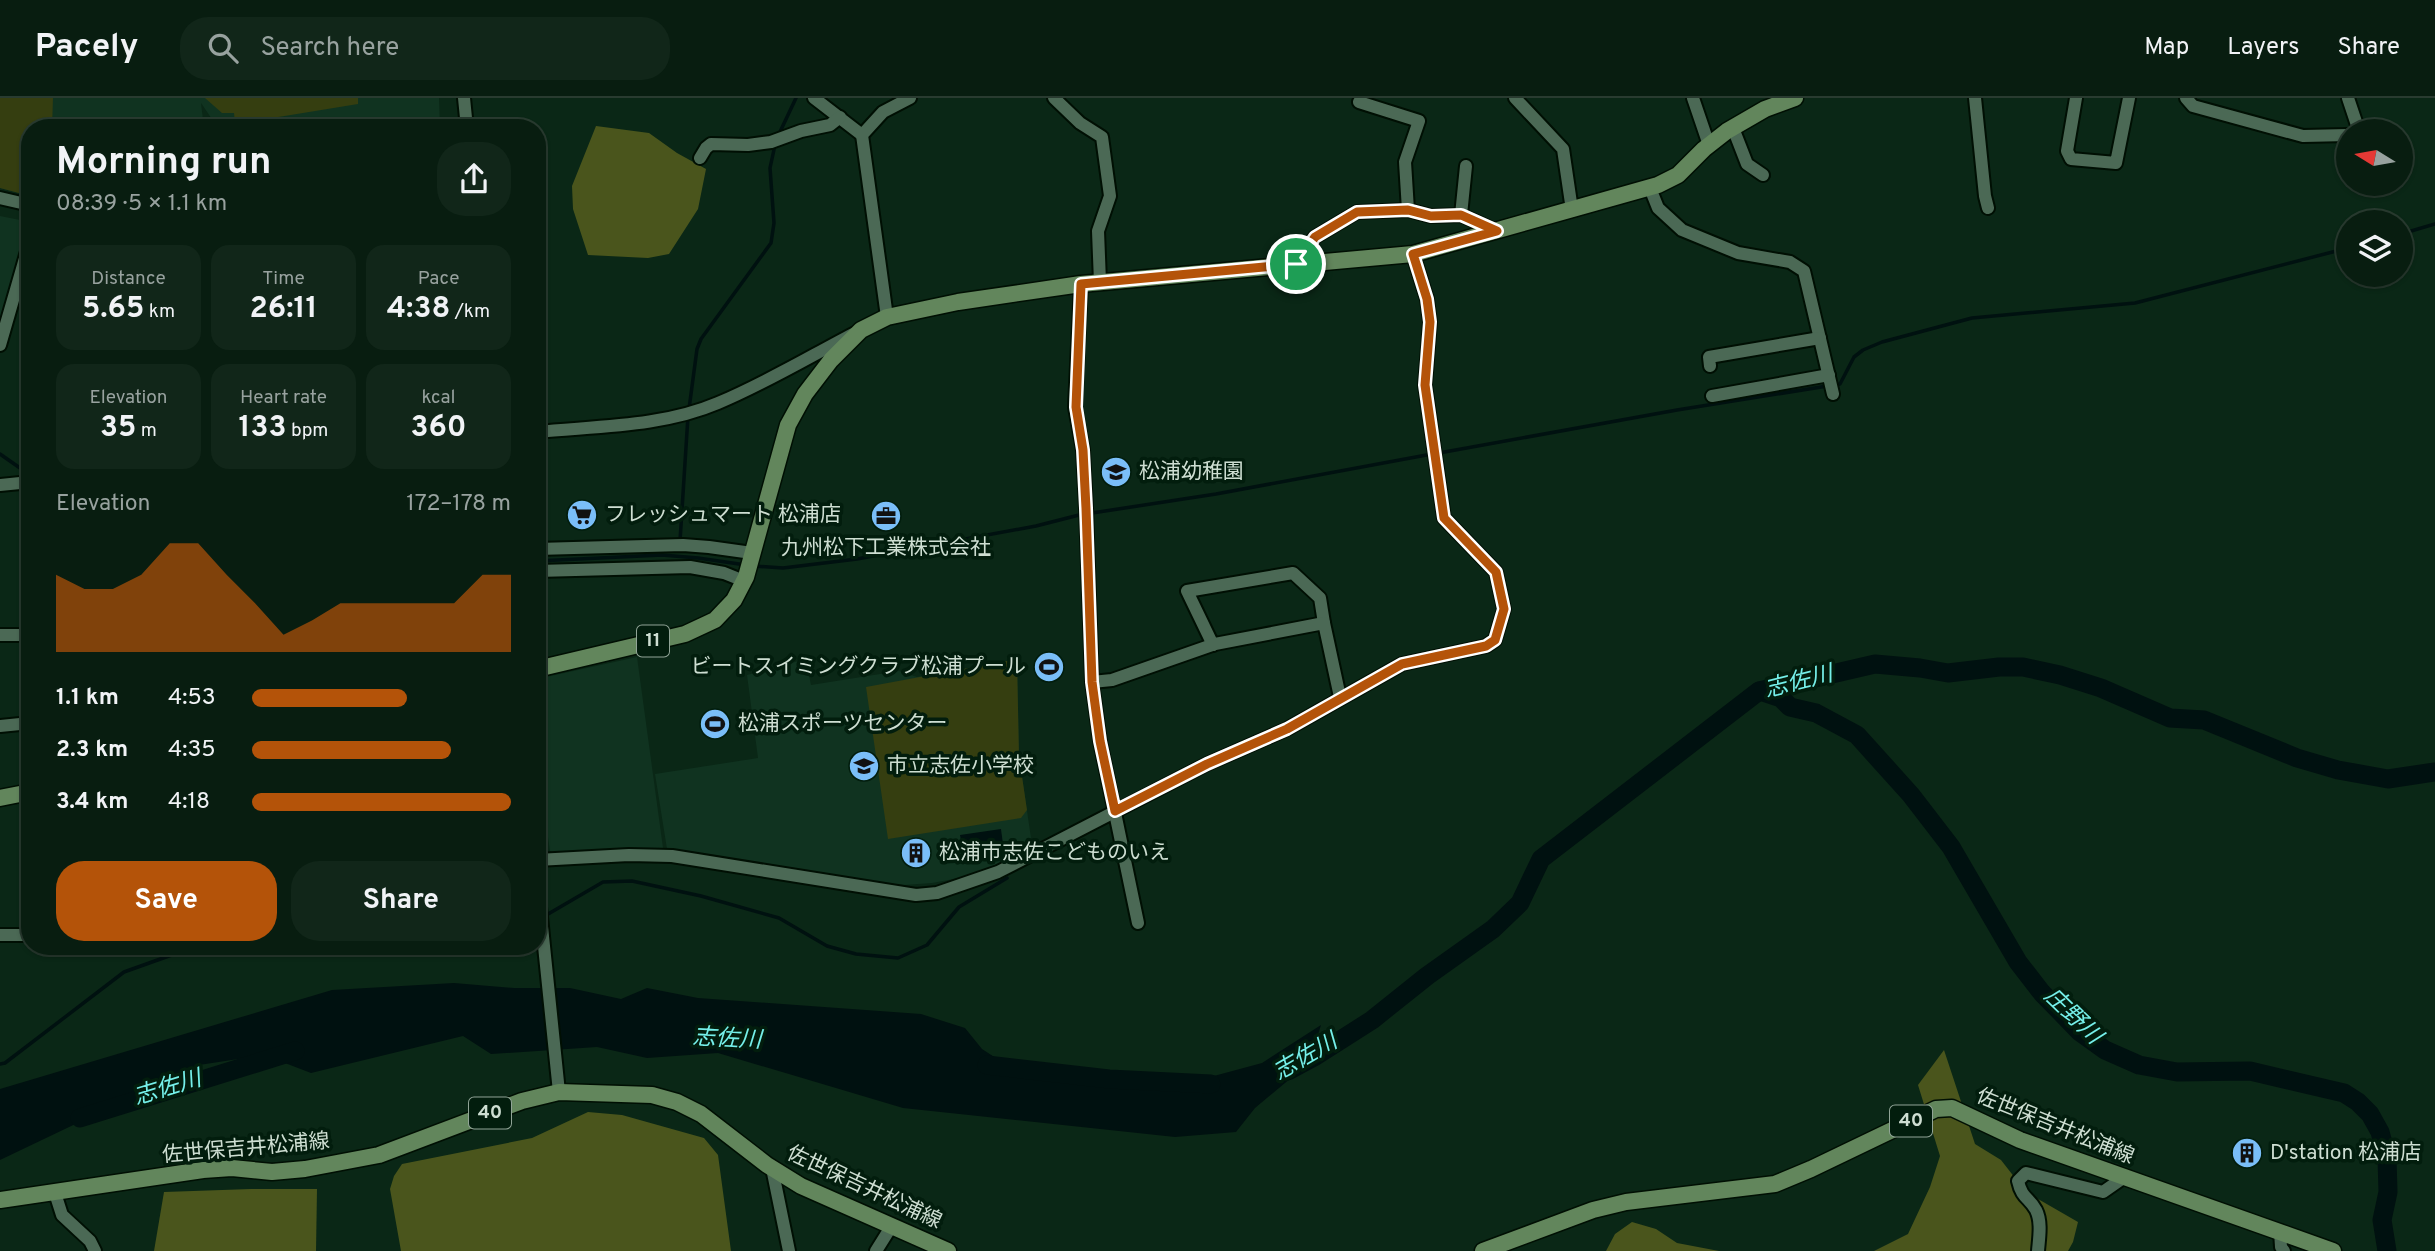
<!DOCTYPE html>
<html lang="en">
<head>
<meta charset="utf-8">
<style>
  :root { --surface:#081d10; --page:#112619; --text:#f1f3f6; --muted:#98a29f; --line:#293b30; --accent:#b45309 }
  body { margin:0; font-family:Overpass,"Noto Sans JP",sans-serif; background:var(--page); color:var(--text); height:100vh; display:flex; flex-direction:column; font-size:26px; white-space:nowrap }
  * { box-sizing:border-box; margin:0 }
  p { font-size:23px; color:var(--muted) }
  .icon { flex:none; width:38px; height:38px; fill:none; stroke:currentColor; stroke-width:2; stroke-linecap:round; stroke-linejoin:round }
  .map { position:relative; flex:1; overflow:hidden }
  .panel { position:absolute; left:21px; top:21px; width:525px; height:836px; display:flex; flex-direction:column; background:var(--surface); border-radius:28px; box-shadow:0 2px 5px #0004,0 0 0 2px var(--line) }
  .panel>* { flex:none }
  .needle { width:46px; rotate:281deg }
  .fabs { position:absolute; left:2336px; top:21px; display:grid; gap:14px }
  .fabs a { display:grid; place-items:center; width:77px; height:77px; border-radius:50%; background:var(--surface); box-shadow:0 2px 5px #0004,0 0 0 2px var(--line); font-size:35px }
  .pin { position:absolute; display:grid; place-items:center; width:60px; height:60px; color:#fff; margin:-30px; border:4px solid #fff; border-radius:50%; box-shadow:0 2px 7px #0007 }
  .round { display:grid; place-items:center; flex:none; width:74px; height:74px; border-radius:28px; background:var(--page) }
  .head { display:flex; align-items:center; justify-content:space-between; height:119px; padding:0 35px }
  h1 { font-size:38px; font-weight:700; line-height:52px }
  .metrics { display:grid; grid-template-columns:repeat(3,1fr); gap:10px; height:119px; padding:7px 35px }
  .metrics div { display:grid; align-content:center; border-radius:18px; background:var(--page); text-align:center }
  .metrics b { font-size:30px; font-weight:700 }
  .metrics small { font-size:19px; font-weight:400 }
  .metrics p { font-size:19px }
  .chart { height:196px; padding:14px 35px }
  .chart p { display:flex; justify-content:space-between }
  .chart svg { width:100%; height:126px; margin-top:7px; fill:var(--accent); opacity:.7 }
  .primary-button { display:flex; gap:14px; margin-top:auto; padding:14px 35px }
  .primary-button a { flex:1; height:80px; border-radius:28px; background:var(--accent); color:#fff; font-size:28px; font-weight:700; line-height:80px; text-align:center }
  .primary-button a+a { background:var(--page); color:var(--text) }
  ul { padding:0 35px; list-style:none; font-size:23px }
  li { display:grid; grid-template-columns:112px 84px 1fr; align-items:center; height:52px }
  li i { height:18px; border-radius:9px; background:var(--accent) }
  header { display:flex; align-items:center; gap:42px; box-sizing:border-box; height:98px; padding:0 35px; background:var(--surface); border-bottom:2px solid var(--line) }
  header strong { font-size:33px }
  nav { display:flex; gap:38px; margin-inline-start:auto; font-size:24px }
  .search { width:490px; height:63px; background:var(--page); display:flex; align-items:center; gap:18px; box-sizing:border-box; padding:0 24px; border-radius:28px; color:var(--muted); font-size:26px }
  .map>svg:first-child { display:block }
</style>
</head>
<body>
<header>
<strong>Pacely</strong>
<div class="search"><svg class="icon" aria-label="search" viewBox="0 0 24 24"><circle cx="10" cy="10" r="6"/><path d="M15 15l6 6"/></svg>Search here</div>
<nav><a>Map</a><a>Layers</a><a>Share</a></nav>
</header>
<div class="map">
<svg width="2435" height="1153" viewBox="0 0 2435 1153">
  <rect width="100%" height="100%" fill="#0a2716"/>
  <g fill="#103320">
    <polygon points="0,0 439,0 440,30 368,30 361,28 348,30 218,30 201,5 204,30 30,30 30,98 0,90"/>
    <polygon points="0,118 20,122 26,130 0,222"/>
    <polygon points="637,559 663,750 555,754 550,753 537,662 537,581"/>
    <polygon points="806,561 811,587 899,573 917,579 1017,561 1019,658 1031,740 1014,760 994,769 959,780 932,785 904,787 874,786 667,751 655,676 758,660 747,577"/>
  </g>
  <g fill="#353e10">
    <polygon points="0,0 53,0 52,30 30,30 30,98 0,90"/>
    <polygon points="205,0 358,0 358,6 235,26 234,15 222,15"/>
    <polygon points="1017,561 1019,658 1027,712 1021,720 888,741 866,589"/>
  </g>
  <g fill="#4a551c">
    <polygon points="596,28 649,35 677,55 706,71 698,111 669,156 648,160 588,157 573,111 572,88"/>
    <polygon points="1944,952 1975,1046 2001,1062 2026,1094 2078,1124 2073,1144 2068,1153 1874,1153 1908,1136 1930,1089 1940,1058 1918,987"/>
    <polygon points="588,1014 622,1017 704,1040 718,1057 731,1153 401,1153 390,1091 394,1078 402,1066 532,1040"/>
    <polygon points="251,1091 317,1091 316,1153 154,1153 164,1094"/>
    <polygon points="1632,1124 1656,1131 1677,1145 1719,1153 1606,1153 1615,1136"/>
  </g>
  <g fill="#001110">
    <polygon points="1001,731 1004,754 964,760 960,737"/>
    <polygon points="454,885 514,890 570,890 621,901 647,890 698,900 921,916 965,930 982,951 1025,979 1081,986 1173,989 1262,965 1321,927 1309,965 1255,1010 1236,1034 1175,1039 903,1010 718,955 647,960 597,949 491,956 463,938 311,975 264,957 199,967 0,1062 0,991 332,892"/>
  </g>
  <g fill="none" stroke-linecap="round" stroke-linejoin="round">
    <g stroke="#001110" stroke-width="3.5">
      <polyline points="779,36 796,0"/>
      <polyline points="2401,136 2435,126"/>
      <polyline points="689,311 697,251 701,241 771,145 774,125 770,70 775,47"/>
      <polyline points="1439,355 1677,312 1840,286 1854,259 1863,252 1882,244 1972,220 2135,205 2348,150"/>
      <polyline points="0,356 30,377"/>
      <polyline points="680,443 688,318"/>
      <polyline points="537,463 662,457 698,460 746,467"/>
      <polyline points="753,468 783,470 857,461 1036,428 1079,417 1216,396 1432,356"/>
      <polyline points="543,819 603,784 632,783 701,798 779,820 827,848 856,856 898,860 927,847 959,809 1007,780"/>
      <polyline points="0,966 5,965 124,874 194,849"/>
    </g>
    <g stroke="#001110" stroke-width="19">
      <polyline points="1760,593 1781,600 1790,609 1816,615 1857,637 1911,697 1951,749 2018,864 2042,895 2080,934 2105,952 2139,967 2177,974 2250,973 2344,995 2358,1004 2370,1016 2380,1034 2387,1060 2388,1094 2382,1122 2387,1153"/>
      <polyline points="987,967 1109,981 1211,986"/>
      <polyline points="1288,973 1314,959 1372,922 1427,878 1493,831 1520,805 1541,761 1759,593 1875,566 1920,570 1948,575 1999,569 2023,569 2060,577 2101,590 2170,620 2204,622 2297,660 2338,672 2388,681 2435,674"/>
      <polyline points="80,1020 295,953"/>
    </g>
    <g stroke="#000f03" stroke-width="16">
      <g id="minor">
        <polyline points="464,0 467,30"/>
        <polyline points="814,0 862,37"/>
        <polyline points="1054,0 1080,25 1102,39 1110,98 1098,133 1100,184"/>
        <polyline points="1515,0 1563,51 1572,112"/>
        <polyline points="1693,0 1709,47"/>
        <polyline points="1975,0 1985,98 1988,110"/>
        <polyline points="2076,0 2067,53 2071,61 2116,65 2129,0"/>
        <polyline points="2186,0 2193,8 2303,38 2348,37"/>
        <polyline points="2348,0 2359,33"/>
        <polyline points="1359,4 1419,23 1405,64 1408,112"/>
        <polyline points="1733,30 1747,66 1763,77"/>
        <polyline points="700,60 706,50 711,46 748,47 771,44 801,33 830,27 840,19"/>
        <polyline points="1650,90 1658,110 1682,132 1738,155 1790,164 1804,173 1833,296"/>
        <polyline points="0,100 30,107"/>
        <polyline points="1461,117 1466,68"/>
        <polyline points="1295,166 1315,139 1357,114 1408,112 1431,118 1461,117 1497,133"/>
        <polyline points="1081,186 1075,309 1083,352 1086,410 1092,584 1100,643 1138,825"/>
        <polyline points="887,219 862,37 883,14 910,0"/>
        <polyline points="0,247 30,143"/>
        <polyline points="1710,268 1709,259 1820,240"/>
        <polyline points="1712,298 1829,277"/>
        <path d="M537 334C597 328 662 329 718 305 764 286 809 259 853 236"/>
        <polyline points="0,387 30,384"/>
        <polyline points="537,451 683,447 709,449 752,455"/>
        <polyline points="537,473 690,469 724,475 744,483"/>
        <polyline points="0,537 30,537"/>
        <polyline points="1213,547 1187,493 1293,475 1320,500 1324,525"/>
        <polyline points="1092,584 1112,582 1215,546 1324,525 1340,599"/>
        <polyline points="0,628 30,625"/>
        <polyline points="537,762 629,757 672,758 916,797 937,795 998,774 1207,666 1287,631 1402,566 1486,548 1495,542 1504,511 1496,474 1444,420 1425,287 1430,224 1427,201 1413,156"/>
        <polyline points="537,780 559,994"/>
        <polyline points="0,837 30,837"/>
        <polyline points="772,1070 789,1153"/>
        <polyline points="55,1095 62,1117 90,1143 95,1153"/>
        <polyline points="2280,1133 2281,1149 2284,1153"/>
        <polyline points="876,1153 891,1129"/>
        <path d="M2038 1153C2039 1140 2042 1124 2036 1112 2029 1099 2022 1101 2018 1083L2026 1075 2103 1094 2123 1080"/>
      </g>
    </g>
    <g stroke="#000f03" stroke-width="19">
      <g id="major">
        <polyline points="537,571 685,536 715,522 734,502 746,479 788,327 805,296 831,262 861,232 887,219 958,204 1081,186 1413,156 1658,87 1678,77 1704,51 1727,33 1765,11 1795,0"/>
        <polyline points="0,700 30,694"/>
        <polyline points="0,1102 203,1072 232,1070 272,1074 305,1071 379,1057 522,1003 559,994 652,997 677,1004 701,1016 767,1067 801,1088 948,1153"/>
        <polyline points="1483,1153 1593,1112 1626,1104 1775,1086 1811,1071 1936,1011 1952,1010 2020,1042 2333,1153"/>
      </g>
    </g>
    <use href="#minor" stroke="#4b6955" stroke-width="12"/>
    <use href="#major" stroke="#62865c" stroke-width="16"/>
  </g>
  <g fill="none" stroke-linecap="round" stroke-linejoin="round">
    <g stroke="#fff" stroke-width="14">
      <polygon id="route" points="1408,112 1431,118 1461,117 1497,133 1413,156 1427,201 1430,224 1425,287 1444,420 1496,474 1504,511 1495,542 1486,548 1402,566 1287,631 1207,666 1115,713 1100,643 1092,584 1086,410 1083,352 1076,309 1081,186 1296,166 1315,139 1357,114"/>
    </g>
    <use href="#route" stroke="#b45309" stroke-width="9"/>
  </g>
  <defs>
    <g id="school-disc" transform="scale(1.575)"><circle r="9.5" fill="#7abef8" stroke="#021d0d"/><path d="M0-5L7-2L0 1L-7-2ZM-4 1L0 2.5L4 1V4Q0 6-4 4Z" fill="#111"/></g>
    <g id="supermarket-disc" transform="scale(1.575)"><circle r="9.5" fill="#7abef8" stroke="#021d0d"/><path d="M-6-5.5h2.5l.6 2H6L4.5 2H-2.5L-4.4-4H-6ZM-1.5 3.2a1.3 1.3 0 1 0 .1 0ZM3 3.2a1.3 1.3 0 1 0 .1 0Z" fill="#111"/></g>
    <g id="office-disc" transform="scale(1.575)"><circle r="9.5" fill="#7abef8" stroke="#021d0d"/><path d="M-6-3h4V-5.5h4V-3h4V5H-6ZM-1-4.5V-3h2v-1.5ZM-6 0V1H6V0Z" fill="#111"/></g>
    <g id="stadium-disc" transform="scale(1.575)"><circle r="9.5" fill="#7abef8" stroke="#021d0d"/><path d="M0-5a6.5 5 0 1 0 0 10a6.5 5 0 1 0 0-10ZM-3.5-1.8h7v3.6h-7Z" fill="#111"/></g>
    <g id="building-disc" transform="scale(1.575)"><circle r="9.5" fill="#7abef8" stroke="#021d0d"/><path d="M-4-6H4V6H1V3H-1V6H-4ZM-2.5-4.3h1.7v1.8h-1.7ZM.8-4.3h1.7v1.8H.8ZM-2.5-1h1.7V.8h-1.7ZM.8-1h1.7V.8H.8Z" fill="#111"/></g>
  </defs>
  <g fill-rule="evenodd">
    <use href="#school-disc" x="1116" y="374"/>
    <use href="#supermarket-disc" x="582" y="417"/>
    <use href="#office-disc" x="886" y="418"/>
    <use href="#stadium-disc" x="1049" y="569"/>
    <use href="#stadium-disc" x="715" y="626"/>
    <use href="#school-disc" x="864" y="668"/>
    <use href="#building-disc" x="916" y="755"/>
    <use href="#building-disc" x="2247" y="1055"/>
  </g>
  <g text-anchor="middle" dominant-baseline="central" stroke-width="7" stroke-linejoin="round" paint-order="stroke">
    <g fill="#021d0d" stroke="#91a497" stroke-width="2">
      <rect x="637" y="527.5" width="32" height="31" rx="5"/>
      <rect x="469" y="999.5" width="42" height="31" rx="5"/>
      <rect x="1890" y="1007.5" width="42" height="31" rx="5"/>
    </g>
    <g font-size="19" font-weight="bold" fill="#ceded2">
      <text x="653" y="543">11</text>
      <text x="490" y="1015">40</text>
      <text x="1911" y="1023">40</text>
    </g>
    <g font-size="21" fill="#ceded2" stroke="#021d0d" text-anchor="start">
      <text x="1139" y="374">松浦幼稚園</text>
      <text x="605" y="417">フレッシュマート 松浦店</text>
      <text x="886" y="450" text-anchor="middle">九州松下工業株式会社</text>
      <text x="1026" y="569" text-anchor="end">ビートスイミングクラブ松浦プール</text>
      <text x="738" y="626">松浦スポーツセンター</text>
      <text x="887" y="668">市立志佐小学校</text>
      <text x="939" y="755">松浦市志佐こどものいえ</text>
      <text x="2270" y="1055">D'station 松浦店</text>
    </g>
    <g font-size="21" fill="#ceded2" stroke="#021d0d">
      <text transform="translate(2055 1029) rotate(22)">佐世保吉井松浦線</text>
      <text transform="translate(246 1051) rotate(-5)">佐世保吉井松浦線</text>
      <text transform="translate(864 1090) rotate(25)">佐世保吉井松浦線</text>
    </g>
    <g font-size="23" font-style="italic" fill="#75f0ea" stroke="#021d0d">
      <text transform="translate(1799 585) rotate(-14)">志佐川</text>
      <text transform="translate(2072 919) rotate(44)">庄野川</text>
      <text transform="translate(727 942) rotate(3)">志佐川</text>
      <text transform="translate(1306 960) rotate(-30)">志佐川</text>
      <text transform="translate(168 991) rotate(-17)">志佐川</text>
    </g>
  </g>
</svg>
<div class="fabs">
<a><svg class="needle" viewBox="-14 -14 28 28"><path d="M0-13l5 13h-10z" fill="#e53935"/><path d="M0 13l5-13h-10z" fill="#98a29f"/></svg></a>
<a><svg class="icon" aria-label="layers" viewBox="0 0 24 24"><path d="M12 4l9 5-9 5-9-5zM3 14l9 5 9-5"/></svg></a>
</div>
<div class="pin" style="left:1296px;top:166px;background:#1e9e55"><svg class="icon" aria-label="arrive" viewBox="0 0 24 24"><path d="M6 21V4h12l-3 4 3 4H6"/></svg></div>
<section class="panel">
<div class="head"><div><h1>Morning run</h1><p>08:39 · 5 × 1.1 km</p></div><a class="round"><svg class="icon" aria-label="share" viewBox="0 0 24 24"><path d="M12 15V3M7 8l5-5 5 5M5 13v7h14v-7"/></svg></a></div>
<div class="metrics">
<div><p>Distance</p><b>5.65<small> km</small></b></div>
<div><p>Time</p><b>26:11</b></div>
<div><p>Pace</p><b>4:38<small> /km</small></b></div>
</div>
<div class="metrics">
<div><p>Elevation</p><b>35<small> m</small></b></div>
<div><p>Heart rate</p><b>133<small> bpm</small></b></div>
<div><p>kcal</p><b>360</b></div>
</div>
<div class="chart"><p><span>Elevation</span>172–178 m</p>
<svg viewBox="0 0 160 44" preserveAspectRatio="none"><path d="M0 44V17L10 22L20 22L30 17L40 6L50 6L60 17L70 27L80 38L90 33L100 27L110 27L120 27L130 27L140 27L150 17L160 17V44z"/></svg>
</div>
<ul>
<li><b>1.1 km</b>4:53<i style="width:60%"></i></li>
<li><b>2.3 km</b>4:35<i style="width:77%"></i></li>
<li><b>3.4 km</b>4:18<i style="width:100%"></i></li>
</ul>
<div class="primary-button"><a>Save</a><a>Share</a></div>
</section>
</div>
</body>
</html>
